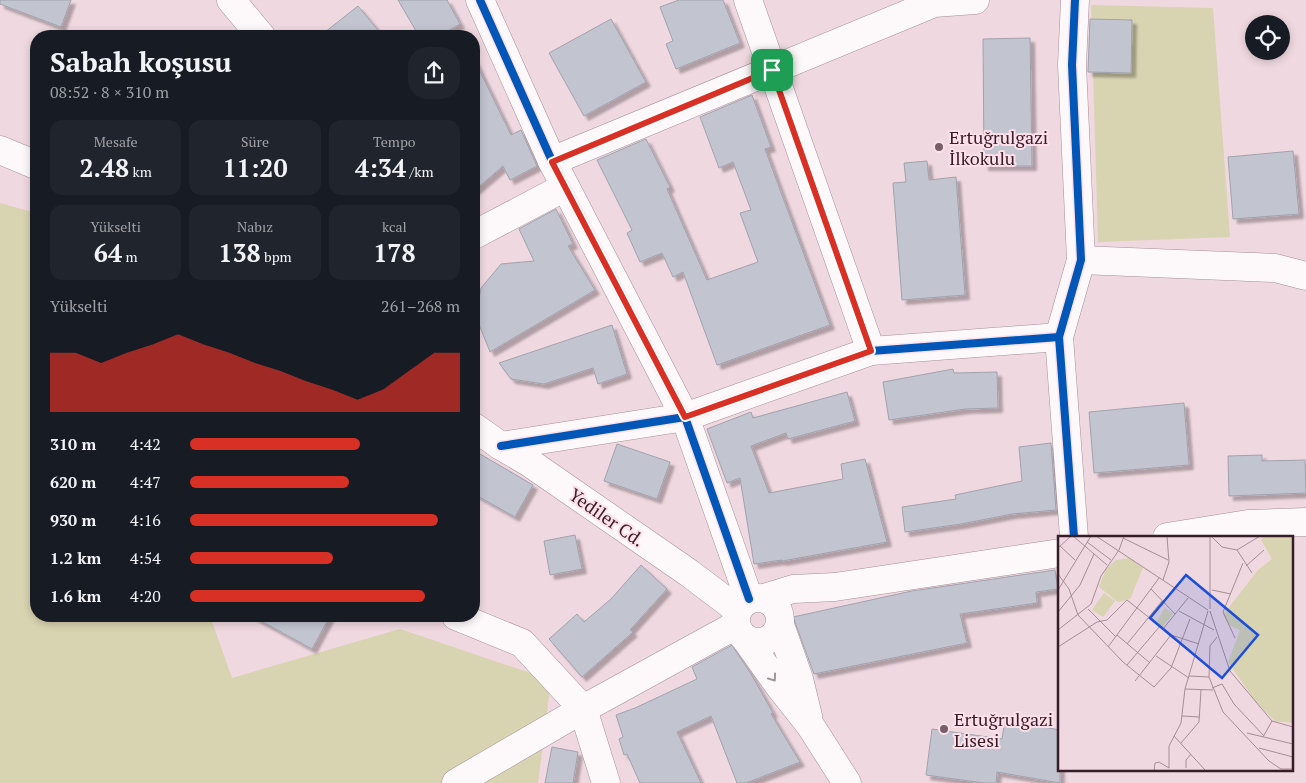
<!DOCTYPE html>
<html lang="tr">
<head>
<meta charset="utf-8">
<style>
  :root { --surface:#171b24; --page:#20242c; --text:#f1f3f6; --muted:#9ea1a6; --accent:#d93025 }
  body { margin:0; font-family:"PT Serif",serif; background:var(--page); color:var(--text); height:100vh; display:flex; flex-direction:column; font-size:19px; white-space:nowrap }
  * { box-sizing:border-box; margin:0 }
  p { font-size:16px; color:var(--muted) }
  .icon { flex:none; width:28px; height:28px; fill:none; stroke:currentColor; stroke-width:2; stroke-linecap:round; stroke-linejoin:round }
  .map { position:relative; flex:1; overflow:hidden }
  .side { position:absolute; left:30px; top:30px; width:450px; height:592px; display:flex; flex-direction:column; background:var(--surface); border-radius:20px; box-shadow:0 2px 8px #0003 }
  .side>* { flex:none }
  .fabs { position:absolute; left:1245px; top:15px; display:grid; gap:10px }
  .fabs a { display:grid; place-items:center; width:45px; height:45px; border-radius:50%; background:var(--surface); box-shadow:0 2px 8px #0003; font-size:25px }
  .pin { position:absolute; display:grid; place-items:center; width:42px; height:42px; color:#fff; margin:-21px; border-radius:10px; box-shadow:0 2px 8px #0006 }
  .round { display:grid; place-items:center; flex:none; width:52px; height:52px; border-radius:20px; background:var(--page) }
  .headline { display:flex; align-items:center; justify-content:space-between; height:85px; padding:0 20px }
  h1 { font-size:28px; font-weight:700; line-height:38px }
  .figures { display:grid; grid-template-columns:repeat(3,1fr); gap:8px; height:85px; padding:5px 20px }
  .figures div { display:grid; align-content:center; border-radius:12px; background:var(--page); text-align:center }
  .figures b { font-size:25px; font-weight:700 }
  .figures small { font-size:14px; font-weight:400 }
  .figures p { font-size:14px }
  .chart { height:140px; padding:10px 20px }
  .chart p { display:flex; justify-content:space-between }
  .chart svg { width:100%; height:90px; margin-top:5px; fill:var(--accent); opacity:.7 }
  ul { padding:0 20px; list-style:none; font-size:16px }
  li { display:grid; grid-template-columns:80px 60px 1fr; align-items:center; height:38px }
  li i { height:12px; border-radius:6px; background:var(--accent) }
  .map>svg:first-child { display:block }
</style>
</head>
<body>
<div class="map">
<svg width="1306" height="783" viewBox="0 0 1306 783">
  <defs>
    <filter id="shadow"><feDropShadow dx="4.5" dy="4.5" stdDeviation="1" flood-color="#0004"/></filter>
  </defs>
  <rect width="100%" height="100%" fill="#f0d8e0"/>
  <g fill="#d8d3b0">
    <polygon points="1091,5 1213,8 1230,237 1098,242"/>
    <polygon points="0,203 36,213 36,616 210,616 232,678 400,629 551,680 538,783 0,783"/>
  </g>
  <g fill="#c2c5d0" stroke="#a0a2ad" filter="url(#shadow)">
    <polygon points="0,0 71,0 61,27 0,4"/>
    <polygon points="398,0 447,0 460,24 439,36 419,36"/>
    <polygon points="679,0 723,0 740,43 676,69 666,44 673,41 660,7"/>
    <polygon points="358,6 383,36 320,36"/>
    <polygon points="611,19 646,82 584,116 549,53"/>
    <polygon points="1090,19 1132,20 1131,73 1088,72"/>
    <polygon points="1030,38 1032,166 984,166 983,39"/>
    <polygon points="474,59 511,135 521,130 537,166 510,180 503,166 474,191"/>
    <polygon points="752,95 771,147 765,149 830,325 717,365 683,272 673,277 662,253 640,262 627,233 632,230 597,160 646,139 670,187 667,189 707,280 758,262 740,213 751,210 733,162 719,168 700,117"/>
    <polygon points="1293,151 1299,214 1233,219 1228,157"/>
    <polygon points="927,161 929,180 956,177 965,295 902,300 893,183 906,182 904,163"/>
    <polygon points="556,209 573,244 568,246 595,290 490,352 476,317 481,288 501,264 534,261 519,229"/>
    <polygon points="612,325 627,374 598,384 593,368 544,384 511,379 499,363"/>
    <polygon points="953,369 954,373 997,372 998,408 965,409 889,420 883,382"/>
    <polygon points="847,392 855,421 788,439 786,433 751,446 769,493 843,479 841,464 865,459 887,542 782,561 782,560 754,564 740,478 727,483 707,429 751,412 753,418"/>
    <polygon points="1184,403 1189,465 1094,473 1089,412"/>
    <polygon points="1051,443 1056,510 1012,514 961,524 905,532 902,507 956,499 955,495 1022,481 1019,447"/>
    <polygon points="617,444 670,462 657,499 604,481"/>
    <polygon points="480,454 533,485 515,517 474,494 474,466"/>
    <polygon points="1262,455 1262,461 1305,460 1306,493 1229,496 1228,456"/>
    <polygon points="575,535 582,569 550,575 544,541"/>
    <polygon points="641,565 667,589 630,630 633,632 582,677 549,639 577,614 584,622 611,599"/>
    <polygon points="1055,570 1058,589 1036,592 1037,603 960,614 967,643 814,674 793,617 912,591"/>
    <polygon points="252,616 330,616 312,649"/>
    <polygon points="732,645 751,674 773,713 771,714 800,762 746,783 737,783 711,716 677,732 701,783 640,783 627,754 624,755 619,739 623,737 616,715 635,708 697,679 692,667"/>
    <polygon points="1005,720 1060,730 1060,783 997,772 996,783 984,783 926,775 932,729 1002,739"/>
    <polygon points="552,747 578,752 573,783 545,783"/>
  </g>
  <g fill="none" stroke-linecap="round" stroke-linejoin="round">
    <g stroke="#a58f97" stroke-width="29">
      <g id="minor">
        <polyline points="231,0 261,36"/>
        <polyline points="480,0 552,161 685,417 749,599"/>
        <polyline points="748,0 871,351"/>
        <polyline points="0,150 36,165"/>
        <polyline points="552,161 934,3 975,0"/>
        <polyline points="474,235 565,187"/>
        <polyline points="1081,260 1275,268 1306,276"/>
        <polyline points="474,427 501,446 530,463 689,573 738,610"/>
        <polyline points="501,446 685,417 871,351 1059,337"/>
        <polyline points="1074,537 1059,337 1081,260 1072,65 1075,0"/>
        <polyline points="1167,537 1248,524 1306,522"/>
        <circle cx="758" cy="620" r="22"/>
        <polyline points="764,598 793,589 835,587 1060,553"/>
        <polyline points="456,616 522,643 583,709 606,783"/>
        <polyline points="780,625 799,679 808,716"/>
        <polyline points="745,638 780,687 810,725 847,783"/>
        <polyline points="456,783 583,709 736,625"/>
      </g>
    </g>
    <use href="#minor" stroke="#fdf9fa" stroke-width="28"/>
    <g stroke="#fee0ea" stroke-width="11">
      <g id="cycleway">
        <polyline points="480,0 552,161 685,417 749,599"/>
        <polyline points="501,446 685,417 871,351 1059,337"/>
        <polyline points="1074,537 1059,337 1081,260 1072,65 1075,0"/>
      </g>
    </g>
    <use href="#cycleway" stroke="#0057b8" stroke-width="8"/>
  </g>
  <defs><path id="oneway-chevron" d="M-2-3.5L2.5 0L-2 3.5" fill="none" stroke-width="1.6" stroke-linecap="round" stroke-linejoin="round" transform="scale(1.25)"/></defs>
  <use stroke="#a4969b" href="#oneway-chevron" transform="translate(773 678) rotate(54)"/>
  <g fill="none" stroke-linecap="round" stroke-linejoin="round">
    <g stroke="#fff" stroke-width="10">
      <polygon id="route" points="772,70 871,351 685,417 552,162"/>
    </g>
    <use href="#route" stroke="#d93025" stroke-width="6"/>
  </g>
  <g fill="#785e68" stroke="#fee0ea" stroke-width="2">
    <circle cx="939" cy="147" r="5"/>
    <circle cx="944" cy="729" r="5"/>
  </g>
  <g text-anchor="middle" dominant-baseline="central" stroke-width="4" stroke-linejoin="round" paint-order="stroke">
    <g font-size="18" fill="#371d27" stroke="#fee0ea" text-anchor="start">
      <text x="949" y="137">Ertuğrulgazi<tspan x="949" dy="21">İlkokulu</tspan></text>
      <text x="954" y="719">Ertuğrulgazi<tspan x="954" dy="21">Lisesi</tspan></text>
    </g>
    <g font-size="18" fill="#371d27" stroke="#fee0ea">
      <text transform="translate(607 517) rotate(35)">Yediler Cd.</text>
    </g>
  </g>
  <g transform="translate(1058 536)">
    <rect width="235" height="235" fill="#f0d8e0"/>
    <path d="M207 0H235V187L217 185 198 166 170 126 182 94 171 89 165 79 200 34 214 23 203 4ZM71 22 85 32 72 63 60 66 41 51 48 33 58 24ZM46 57 57 65 45 81 34 74ZM107 72 115 78 104 92 98 86Z" fill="#d8d3b0"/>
    <path fill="none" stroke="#a68d96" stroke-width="1" d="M15 0 49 29M38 0 150 74M96 0H117M152 0V73M153 0 164 11 179 14 202 0M65 2 110 24M29 6 53 24M2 10 17 24M0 12 13 0M179 14 194 37M188 30 206 14M0 38 11 53 20 79 65 126 96 151 113 132 132 83M105 44 111 26 109 1M93 53 117 78M0 54 33 0M154 54 173 58M30 73 58 101M121 75 156 94M152 75 172 135 214 185 235 191M0 76 22 49 36 18M105 93 130 62M0 94 33 68 43 40 61 14 66 0M59 99 92 127M159 101 152 110 151 141 165 176 211 225 223 233H235M177 102 165 76 185 27M69 108 104 65M0 111 39 86 49 84 69 64 113 99 141 108M50 111 101 42M98 120 131 142M69 129 102 90M131 140 151 141M77 145 113 99M154 152 164 148 176 168 206 200M127 153 155 154M124 180 142 181M189 197 235 208M116 200 148 235M205 201 214 185M123 207 141 186 143 154M201 212 235 221M128 232V224L133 218M96 235 97 227 101 226 111 232V210L123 187 127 153 150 75"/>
    <path fill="#1d4ed8" fill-opacity="0.15" stroke="#1d4ed8" stroke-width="2.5" d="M128 39 200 99 164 142 92 82Z"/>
    <rect width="235" height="235" fill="none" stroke="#371d27" stroke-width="2.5"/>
  </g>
</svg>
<div class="fabs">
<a><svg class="icon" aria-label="locate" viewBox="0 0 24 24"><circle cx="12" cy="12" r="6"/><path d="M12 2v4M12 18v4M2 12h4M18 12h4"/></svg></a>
</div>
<div class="pin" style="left:772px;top:70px;background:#1e9e55"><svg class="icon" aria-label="arrive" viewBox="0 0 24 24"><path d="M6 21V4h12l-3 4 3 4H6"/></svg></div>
<section class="side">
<div class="headline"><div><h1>Sabah koşusu</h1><p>08:52 · 8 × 310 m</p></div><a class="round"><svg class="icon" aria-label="share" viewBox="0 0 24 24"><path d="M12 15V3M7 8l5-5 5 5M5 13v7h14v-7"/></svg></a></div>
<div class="figures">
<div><p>Mesafe</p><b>2.48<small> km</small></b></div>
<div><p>Süre</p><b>11:20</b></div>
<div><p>Tempo</p><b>4:34<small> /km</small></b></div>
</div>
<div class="figures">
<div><p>Yükselti</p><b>64<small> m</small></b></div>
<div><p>Nabız</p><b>138<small> bpm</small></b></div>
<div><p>kcal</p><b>178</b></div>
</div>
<div class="chart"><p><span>Yükselti</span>261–268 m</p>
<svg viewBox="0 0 160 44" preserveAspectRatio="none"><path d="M0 44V15L10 15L20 20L30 15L40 11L50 6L60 11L70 15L80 20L90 24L100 29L110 33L120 38L130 33L140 24L150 15L160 15V44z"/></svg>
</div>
<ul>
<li><b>310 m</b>4:42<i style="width:63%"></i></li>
<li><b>620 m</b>4:47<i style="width:59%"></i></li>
<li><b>930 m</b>4:16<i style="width:92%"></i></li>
<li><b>1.2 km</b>4:54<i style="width:53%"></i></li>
<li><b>1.6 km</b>4:20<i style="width:87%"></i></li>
</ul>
</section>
</div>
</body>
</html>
